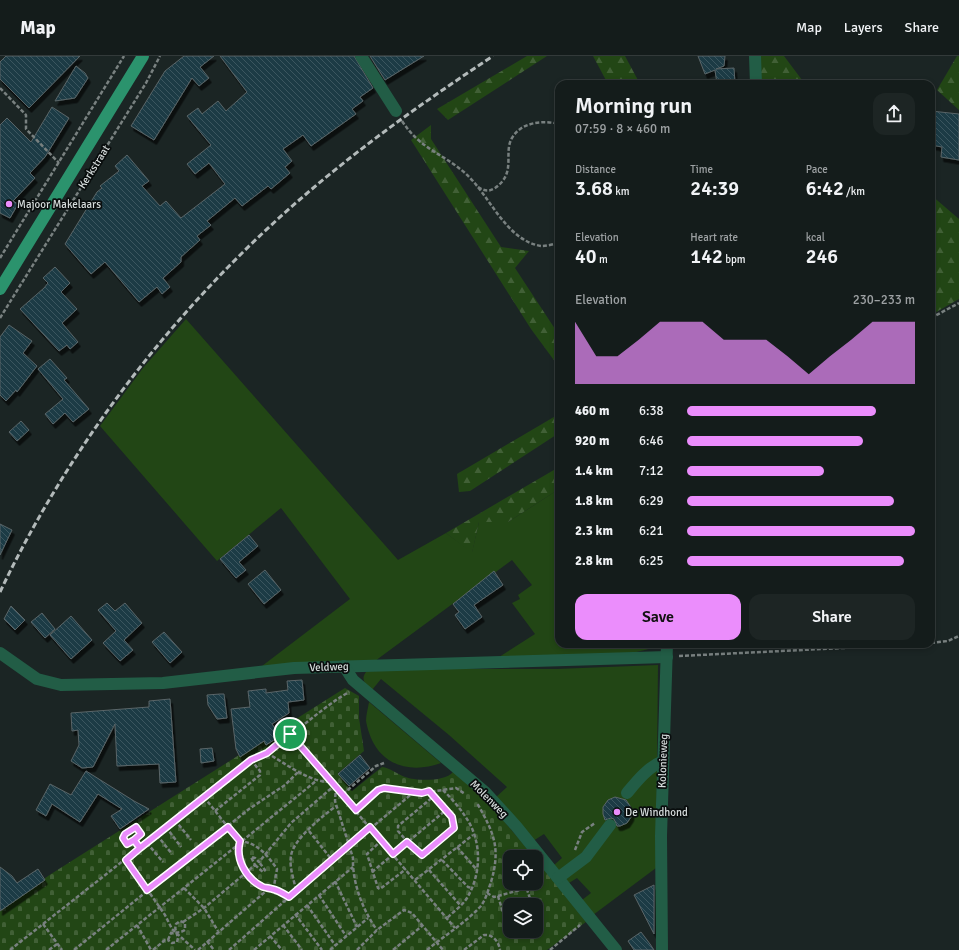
<!DOCTYPE html>
<html lang="en">
<head>
<meta charset="utf-8">
<style>
  :root { --surface:#141c1b; --page:#1d2524; --text:#f1f3f6; --muted:#9da1a3; --line:#333a3a; --accent:#eb8dfc }
  body { margin:0; font-family:Signika,sans-serif; background:var(--page); color:var(--text); height:100vh; display:flex; flex-direction:column; font-size:15px; white-space:nowrap }
  * { box-sizing:border-box; margin:0 }
  p { font-size:13px; color:var(--muted) }
  .icon { flex:none; width:22px; height:22px; fill:none; stroke:currentColor; stroke-width:2; stroke-linecap:round; stroke-linejoin:round }
  .map { position:relative; flex:1; overflow:hidden }
  .details { position:absolute; left:555px; top:24px; width:380px; height:568px; display:flex; flex-direction:column; background:var(--surface); border-radius:12px; box-shadow:0 2px 6px #0003,0 0 0 1px var(--line) }
  .details>* { flex:none }
  .buttons { position:absolute; left:503px; top:794px; display:grid; gap:8px }
  .buttons a { display:grid; place-items:center; width:40px; height:40px; border-radius:8px; background:var(--surface); box-shadow:0 2px 6px #0003,0 0 0 1px var(--line); font-size:20px }
  .pin { position:absolute; display:grid; place-items:center; width:34px; height:34px; color:#fff; margin:-17px; border:2px solid #fff; border-radius:50%; box-shadow:0 1px 4px #0007 }
  .round { display:grid; place-items:center; flex:none; width:42px; height:42px; border-radius:12px; background:var(--page) }
  .headline { display:flex; align-items:center; justify-content:space-between; height:68px; padding:0 20px }
  h1 { font-size:22px; font-weight:600; line-height:30px }
  .metrics { display:grid; grid-template-columns:repeat(3,1fr); gap:6px; height:68px; padding:4px 20px }
  .metrics div { display:grid; align-content:center }
  .metrics b { font-size:20px; font-weight:600 }
  .metrics small { font-size:11px; font-weight:400 }
  .metrics p { font-size:11px }
  .chart { height:112px; padding:8px 20px }
  .chart p { display:flex; justify-content:space-between }
  .chart svg { width:100%; height:72px; margin-top:4px; fill:var(--accent); opacity:.7 }
  .action { display:flex; gap:8px; margin-top:auto; padding:8px 20px }
  .action a { flex:1; height:46px; border-radius:12px; background:var(--accent); color:#111; font-size:16px; font-weight:600; line-height:46px; text-align:center }
  .action a+a { background:var(--page); color:var(--text) }
  ul { padding:0 20px; list-style:none; font-size:13px }
  li { display:grid; grid-template-columns:64px 48px 1fr; align-items:center; height:30px }
  li i { height:10px; border-radius:5px; background:var(--accent) }
  header { display:flex; align-items:center; gap:24px; box-sizing:border-box; height:56px; padding:0 20px; background:var(--surface); border-bottom:1px solid var(--line) }
  header strong { font-size:19px }
  nav { display:flex; gap:22px; margin-inline-start:auto; font-size:14px }
  .map>svg:first-child { display:block }
</style>
</head>
<body>
<header>
<strong>Map</strong>
<nav><a>Map</a><a>Layers</a><a>Share</a></nav>
</header>
<div class="map">
<svg width="959" height="894" viewBox="0 0 959 894">
  <defs>
    <pattern id="forest-firs" width="22" height="20" patternUnits="userSpaceOnUse"><rect width="22" height="20" fill="#224615"/><path d="M5 1l3.5 6h-7zM16 11l3.5 6h-7z" fill="#416036"/></pattern>
    <pattern id="cemetery-stones" width="16" height="16" patternUnits="userSpaceOnUse"><rect width="16" height="16" fill="#224615"/><path d="M2 7V4a2 2 0 0 1 4 0v3zM10 15v-3a2 2 0 0 1 4 0v3z" fill="#416036"/></pattern>
    <pattern id="building-back-hatch" width="6" height="6" patternUnits="userSpaceOnUse"><rect width="6" height="6" fill="#1b3b44"/><path d="M-1 5l2 2M0 0l6 6M5-1l2 2" fill="none" stroke="#3b575e"/></pattern>
    <filter id="shadow"><feDropShadow dx="2.5" dy="4.5" stdDeviation="0" flood-color="#0009"/></filter>
  </defs>
  <rect width="100%" height="100%" fill="#1b2524"/>
  <g fill="#224615">
    <polygon points="186,263 398,504 446,477 472,496 479,466 508,466 559,433 559,588 654,588 649,593 632,597 496,603 535,578 512,547 520,543 518,539 532,529 512,504 375,605 262,610 350,543 281,452 217,505 100,370 143,312"/>
    <path d="M658 609 656 812 593 859 582 844 591 837 577 822 569 827 554 809 562 802 544 778 533 785 495 742 507 731 449 679 381 623 372 634C366 629 360 624 366 616L373 613H557Z"/>
    <path d="M369 646 441 707C414 717 384 712 371 682 369 677 367 671 366 665 366 659 368 652 369 646Z"/>
  </g>
  <g fill="url(#forest-firs)">
    <polygon points="527,0 547,0 448,64 437,53"/>
    <polygon points="593,0 625,0 640,28 608,28"/>
    <polygon points="759,0 784,0 805,28 760,28"/>
    <polygon points="957,0 959,0 959,54 937,34"/>
    <polygon points="431,69 431,83 501,191 529,195 515,212 559,279 559,311 531,273 411,84"/>
    <polygon points="931,139 959,163 959,243 931,259"/>
    <polygon points="559,358 559,377 470,435 459,436 457,418"/>
    <polygon points="559,411 559,433 508,466 479,466 472,497 446,477"/>
  </g>
  <path fill="url(#cemetery-stones)" fill-rule="evenodd" d="M345 632 359 640V662L364 695 338 717 352 735 382 711C390 712 397 718 405 721 416 725 445 726 453 716L482 739 534 801H510V827H536V803L586 866 547 894H0V853L51 818ZM510 849H536V875H510Z"/>
  <g fill="url(#building-back-hatch)" stroke="#5a6568" filter="url(#shadow)">
    <polygon points="6,0 80,0 29,52 0,23 0,6"/>
    <polygon points="184,0 214,0 200,11 209,22 199,30 192,22 154,84 131,70 165,15"/>
    <polygon points="220,0 354,0 373,32 360,41 363,45 352,53 356,58 311,90 303,79 283,93 292,105 285,111 290,117 271,133 268,130 242,150 235,142 207,165 211,169 197,180 200,184 181,201 181,206 163,222 170,231 162,238 157,231 139,246 105,206 91,218 65,188 97,136 102,132 100,130 119,115 115,110 127,99 149,125 142,130 160,150 166,145 181,162 225,128 209,107 195,118 187,108 211,89 187,60 198,52 202,58 218,45 226,55 247,36"/>
    <polygon points="370,0 424,0 385,24"/>
    <polygon points="698,0 725,0 724,10 716,13 734,12 735,28 717,28 715,14 705,18"/>
    <polygon points="76,10 85,17 88,22 75,42 55,45"/>
    <polygon points="52,51 69,62 45,101 30,117 35,122 13,145 18,148 10,162 0,157 0,69 7,62 31,86"/>
    <polygon points="931,55 959,58 959,104 941,101 942,91 931,89"/>
    <polygon points="55,211 70,227 61,236 77,253 62,267 78,286 70,293 67,289 59,295 20,253 44,232 48,227 43,222"/>
    <polygon points="9,269 32,285 23,297 37,310 17,336 16,334 6,345 0,339 0,281"/>
    <polygon points="50,303 67,322 64,324 89,353 73,366 65,357 53,368 45,358 63,343 38,313"/>
    <polygon points="21,365 29,374 17,385 9,376"/>
    <polygon points="0,468 12,474 0,499"/>
    <polygon points="249,479 258,490 239,506 246,514 236,522 220,503"/>
    <polygon points="265,514 281,534 264,548 248,528"/>
    <polygon points="494,515 503,529 474,549 482,561 465,573 455,559 459,556 453,548"/>
    <polygon points="107,547 115,555 125,547 142,567 124,584 133,594 120,605 103,587 116,575 98,554"/>
    <polygon points="11,550 25,564 15,574 4,563"/>
    <polygon points="42,557 55,573 45,582 31,566"/>
    <polygon points="71,560 92,584 71,603 50,579"/>
    <polygon points="164,576 182,596 170,607 152,586"/>
    <polygon points="302,624 304,644 288,646 289,657 272,668 280,680 266,689 264,685 240,701 236,693 231,653 250,651 248,635 266,633 266,637 288,634 287,625"/>
    <polygon points="220,638 224,638 227,662 217,663 208,649 207,639"/>
    <polygon points="170,643 176,726 160,727 159,708 117,710 115,668 93,711 82,712 71,705 79,689 78,674 72,675 71,657 149,651 149,645"/>
    <polygon points="212,692 214,705 201,707 200,693"/>
    <polygon points="360,699 370,712 349,730 338,718"/>
    <polygon points="86,715 134,745 149,753 120,773 111,760 122,753 98,738 80,766 52,748 46,760 36,754 50,728 71,739"/>
    <polygon points="615,741 626,744 632,753 631,761 627,767 620,770 617,770 614,763 611,762 605,764 603,758 603,751 608,744"/>
    <polygon points="0,811 12,820 17,827 38,813 45,824 0,855"/>
    <polygon points="654,829 654,878 634,839"/>
    <polygon points="641,876 650,888 654,894 634,894 628,885"/>
  </g>
  <g fill="none" stroke-linecap="round" stroke-linejoin="round">
    <g stroke="#798180" stroke-width="2.5" stroke-dasharray="4 2" stroke-linecap="butt">
      <polyline points="0,32 26,59 26,73 59,107"/>
      <path d="M402 65C420 93 442 97 465 117 490 139 505 184 541 190 547 190 554 188 559 187"/>
      <path d="M478 131C484 135 489 136 495 132 517 117 503 97 512 82 521 66 543 64 559 68"/>
      <polyline points="0,202 124,0"/>
      <polyline points="0,262 146,27 160,0"/>
      <polyline points="931,262 959,247"/>
      <polyline points="931,587 948,585 959,580"/>
      <polyline points="679,600 925,588"/>
      <polyline points="290,678 455,872"/>
      <path d="M267 697C283 706 315 730 332 725"/>
      <path d="M336 731 335 745 353 802C352 826 363 855 377 874"/>
      <path d="M443 734C451 742 459 751 465 760 482 784 482 817 467 842 462 850 453 856 447 862"/>
      <path d="M429 735C438 746 453 757 455 771L423 799H419L398 775V770L434 740"/>
      <polyline points="343,738 376,710 384,707"/>
      <polyline points="204,741 239,785"/>
      <polyline points="356,754 378,734 384,732 422,737 456,732 465,738"/>
      <polyline points="215,755 260,719 260,715 251,704"/>
      <polyline points="175,764 191,784"/>
      <polygon points="136,771 141,778 127,788 123,780"/>
      <polyline points="166,771 181,791"/>
      <polyline points="309,775 332,804"/>
      <polyline points="157,779 172,798"/>
      <polyline points="134,784 140,792"/>
      <polyline points="382,784 367,798 378,832 380,833 406,813"/>
      <path d="M239 785C257 786 268 800 277 813L274 830C256 842 235 804 239 785Z"/>
      <polyline points="242,785 316,725"/>
      <polyline points="147,787 163,806"/>
      <polyline points="457,791 477,814"/>
      <polyline points="575,794 582,776 595,767"/>
      <polyline points="126,803 165,859 172,873 195,894"/>
      <polyline points="442,804 468,831 472,832"/>
      <polyline points="255,809 263,816 265,814 259,806"/>
      <polyline points="429,814 460,849"/>
      <polyline points="372,816 446,754"/>
      <polyline points="415,824 473,779"/>
      <polyline points="335,825 357,871"/>
      <polyline points="525,827 532,849"/>
      <polyline points="184,832 204,852 218,875"/>
      <path d="M296 834C294 824 289 811 291 800 293 783 323 760 336 750"/>
      <polyline points="487,837 494,841 498,840 527,832"/>
      <polyline points="319,839 346,880"/>
      <polyline points="498,840 505,863 510,867"/>
      <polyline points="307,849 335,889"/>
      <polyline points="295,858 322,894"/>
      <polyline points="183,866 204,852 255,809 251,801 255,802 259,806 291,767 335,729"/>
      <polyline points="43,868 62,894"/>
      <polyline points="137,869 151,894"/>
      <polyline points="283,869 302,894"/>
      <polyline points="270,880 282,894"/>
      <path d="M168 884 171 877C176 876 181 877 185 874V867L180 865 176 868C174 873 177 877 178 882L177 886 172 887 168 884"/>
      <polyline points="207,885 214,894"/>
      <path d="M10 894 251 704C287 688 314 656 349 636"/>
      <polyline points="49,894 57,888"/>
      <polyline points="74,894 249,753 285,729 299,715"/>
      <polyline points="106,894 239,788"/>
      <polyline points="153,894 165,884 168,884"/>
      <polyline points="198,894 266,835 271,832 289,841"/>
      <polyline points="229,894 296,835 414,736"/>
      <polyline points="254,894 353,811"/>
      <polyline points="330,894 368,862"/>
      <polyline points="357,894 377,874 404,854 412,857 443,894"/>
      <polyline points="393,894 422,870"/>
      <path d="M427 894C444 880 465 867 480 851 486 844 488 834 491 826 501 792 494 777 477 747"/>
      <path d="M464 894 484 879C493 878 499 886 500 894"/>
      <polyline points="550,894 580,869"/>
    </g>
    <g stroke="#225d46" stroke-width="12">
      <polyline points="361,0 396,55"/>
      <polyline points="755,0 756,28"/>
      <polyline points="0,597 37,623 61,629 163,627 294,612 667,601"/>
      <polyline points="344,610 353,624 485,736 516,770 616,894"/>
      <path d="M627 737C637 725 648 711 663 705"/>
      <polyline points="558,822 586,801 610,769"/>
      <polyline points="662,894 661,780 667,588"/>
    </g>
    <polyline stroke="#2b936d" stroke-width="12" points="0,233 143,0"/>
    <path stroke="#b3baba" stroke-width="3" stroke-dasharray="6 3" stroke-linecap="butt" d="M0 536C72 385 178 248 305 139 364 88 428 43 493 0"/>
  </g>
  <g fill="none" stroke-linecap="round" stroke-linejoin="round">
    <g stroke="#fff" stroke-width="8">
      <path id="route" d="M290 678 267 697 251 704 140 792 134 784 127 788 123 782 125 778 136 771 141 778 134 784 140 792 126 804 147 834 228 771 240 785C235 803 246 823 263 831 266 832 269 832 272 833 278 834 284 838 289 841L370 771 393 798 407 786 422 799 454 772 452 761 429 735 422 737 384 732 378 734 356 754 290 678"/>
    </g>
    <use href="#route" stroke="#eb8dfc" stroke-width="5"/>
  </g>
  <g fill="#eb8dfc" stroke="#090d0d" stroke-width="1.5">
    <circle cx="9" cy="148" r="4"/>
    <circle cx="617" cy="756" r="4"/>
  </g>
  <g text-anchor="middle" dominant-baseline="central" stroke-width="3.5" stroke-linejoin="round" paint-order="stroke">
    <g font-size="11" fill="#d6dcdc" stroke="#090d0d">
      <text transform="translate(94 111) rotate(-58)">Kerkstraat</text>
      <text transform="translate(329 611) rotate(-2)">Veldweg</text>
      <text transform="translate(663 705) rotate(-88)">Kolonieweg</text>
      <text transform="translate(489 743) rotate(45)">Molenweg</text>
    </g>
    <g font-size="11" fill="#d6dcdc" stroke="#090d0d" text-anchor="start">
      <text x="17" y="148">Majoor Makelaars</text>
      <text x="625" y="756">De Windhond</text>
    </g>
  </g>
</svg>
<div class="buttons">
<a><svg class="icon" aria-label="locate" viewBox="0 0 24 24"><circle cx="12" cy="12" r="6"/><path d="M12 2v4M12 18v4M2 12h4M18 12h4"/></svg></a>
<a><svg class="icon" aria-label="layers" viewBox="0 0 24 24"><path d="M12 4l9 5-9 5-9-5zM3 14l9 5 9-5"/></svg></a>
</div>
<div class="pin" style="left:290px;top:678px;background:#1e9e55"><svg class="icon" aria-label="arrive" viewBox="0 0 24 24"><path d="M6 21V4h12l-3 4 3 4H6"/></svg></div>
<section class="details">
<div class="headline"><div><h1>Morning run</h1><p>07:59 · 8 × 460 m</p></div><a class="round"><svg class="icon" aria-label="share" viewBox="0 0 24 24"><path d="M12 15V3M7 8l5-5 5 5M5 13v7h14v-7"/></svg></a></div>
<div class="metrics">
<div><p>Distance</p><b>3.68<small> km</small></b></div>
<div><p>Time</p><b>24:39</b></div>
<div><p>Pace</p><b>6:42<small> /km</small></b></div>
</div>
<div class="metrics">
<div><p>Elevation</p><b>40<small> m</small></b></div>
<div><p>Heart rate</p><b>142<small> bpm</small></b></div>
<div><p>kcal</p><b>246</b></div>
</div>
<div class="chart"><p><span>Elevation</span>230–233 m</p>
<svg viewBox="0 0 160 44" preserveAspectRatio="none"><path d="M0 44V6L10 27L20 27L30 17L40 6L50 6L60 6L70 17L80 17L90 17L100 27L110 38L120 27L130 17L140 6L150 6L160 6V44z"/></svg>
</div>
<ul>
<li><b>460 m</b>6:38<i style="width:83%"></i></li>
<li><b>920 m</b>6:46<i style="width:77%"></i></li>
<li><b>1.4 km</b>7:12<i style="width:60%"></i></li>
<li><b>1.8 km</b>6:29<i style="width:91%"></i></li>
<li><b>2.3 km</b>6:21<i style="width:100%"></i></li>
<li><b>2.8 km</b>6:25<i style="width:95%"></i></li>
</ul>
<div class="action"><a>Save</a><a>Share</a></div>
</section>
</div>
</body>
</html>
